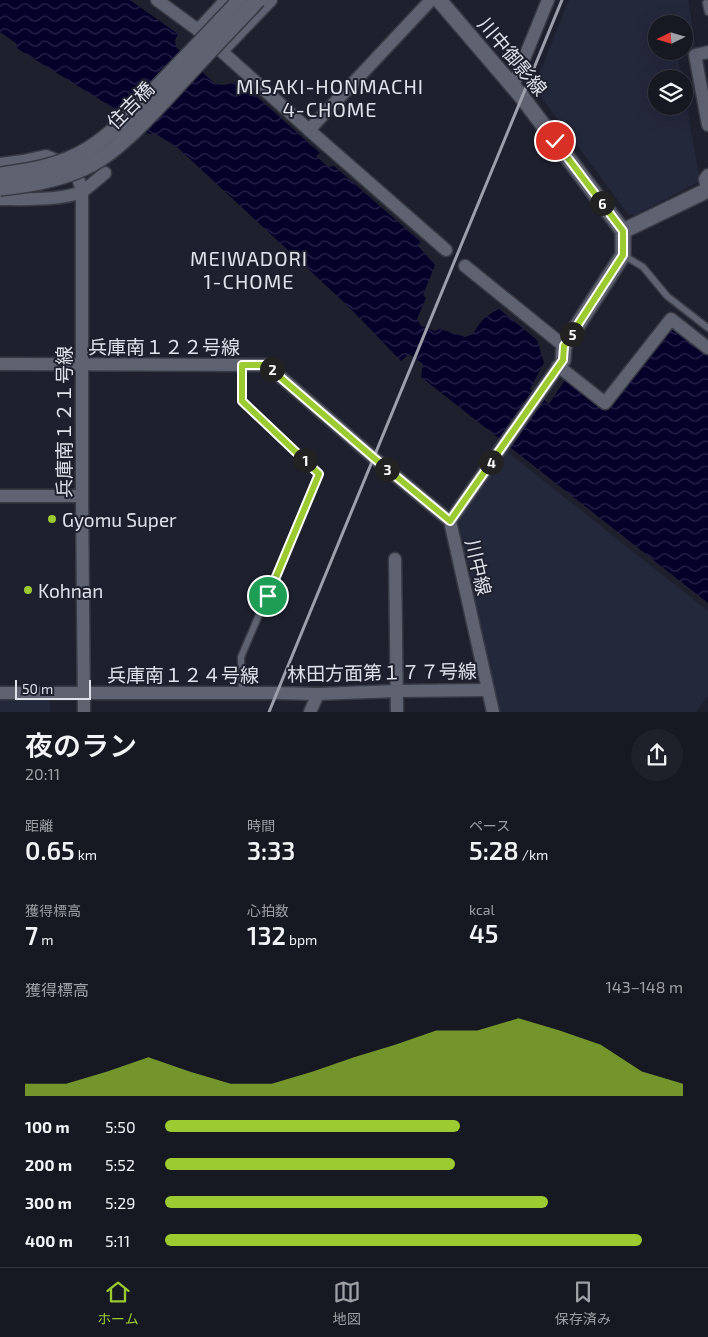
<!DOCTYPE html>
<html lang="ja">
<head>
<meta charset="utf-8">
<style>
  :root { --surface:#161822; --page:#1f212a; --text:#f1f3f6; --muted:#9ea0a5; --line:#353740; --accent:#9cca31 }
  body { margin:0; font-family:"Exo 2","Noto Sans JP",sans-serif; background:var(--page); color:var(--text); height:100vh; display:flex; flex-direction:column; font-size:19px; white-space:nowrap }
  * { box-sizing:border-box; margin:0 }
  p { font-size:16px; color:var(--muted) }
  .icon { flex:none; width:28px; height:28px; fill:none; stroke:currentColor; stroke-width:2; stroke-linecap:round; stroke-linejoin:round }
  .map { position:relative; height:712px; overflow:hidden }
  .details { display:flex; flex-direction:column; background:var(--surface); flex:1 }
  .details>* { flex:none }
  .needle { width:32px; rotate:265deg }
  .buttons { position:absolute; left:648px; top:15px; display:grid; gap:10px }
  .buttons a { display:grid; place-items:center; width:45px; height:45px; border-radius:50%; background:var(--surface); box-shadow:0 5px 20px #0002,0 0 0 1px var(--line); font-size:25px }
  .scale { position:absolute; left:15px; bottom:12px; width:76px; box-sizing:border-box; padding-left:5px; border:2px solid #e0e2eb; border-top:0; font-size:14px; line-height:18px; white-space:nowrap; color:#e0e2eb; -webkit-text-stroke:4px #1e202e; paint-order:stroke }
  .pin { position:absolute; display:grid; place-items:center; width:42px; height:42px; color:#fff; margin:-21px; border:2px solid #fff; border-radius:50%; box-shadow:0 1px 5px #0007 }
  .km { position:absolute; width:25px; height:25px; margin:-12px; border-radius:50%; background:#222; color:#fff; font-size:14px; line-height:25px; text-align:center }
  .round { display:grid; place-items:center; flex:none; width:52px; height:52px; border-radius:26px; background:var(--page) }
  .head { display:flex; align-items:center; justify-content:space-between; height:85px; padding:0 25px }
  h1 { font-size:28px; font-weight:600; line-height:38px }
  .stats { display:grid; grid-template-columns:repeat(3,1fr); gap:8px; height:85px; padding:5px 25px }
  .stats div { display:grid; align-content:center }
  .stats b { font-size:25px; font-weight:600 }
  .stats small { font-size:14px; font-weight:400 }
  .stats p { font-size:14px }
  .chart { height:140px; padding:10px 25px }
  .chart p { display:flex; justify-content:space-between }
  .chart svg { width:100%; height:90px; margin-top:5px; fill:var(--accent); opacity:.7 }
  ul { padding:0 25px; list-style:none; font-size:16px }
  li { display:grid; grid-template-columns:80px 60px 1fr; align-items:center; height:38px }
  li i { height:12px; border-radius:6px; background:var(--accent) }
  .dock { display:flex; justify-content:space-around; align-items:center; height:70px; border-top:1px solid var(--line); background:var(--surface); font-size:14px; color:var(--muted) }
  .dock a { display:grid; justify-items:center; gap:2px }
  .dock .on { color:var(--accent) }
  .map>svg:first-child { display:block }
</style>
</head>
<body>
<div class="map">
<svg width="708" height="712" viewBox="0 0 708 712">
  <defs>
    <pattern id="water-waves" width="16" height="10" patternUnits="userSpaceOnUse" patternTransform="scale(1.25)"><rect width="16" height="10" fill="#05002a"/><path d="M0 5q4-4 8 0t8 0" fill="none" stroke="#292549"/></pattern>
  </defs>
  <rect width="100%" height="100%" fill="#1e202e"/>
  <g fill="#24283b" fill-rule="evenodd">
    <path d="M569 0H688L696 49 677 53 682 79H656V106H684V91L700 181 635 215 628 214 534 87ZM656 24H684V51H656Z"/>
    <polygon points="506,451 708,611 708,696 696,712 500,712 456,524"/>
    <rect x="0" y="700" width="50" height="12"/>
  </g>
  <path fill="url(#water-waves)" d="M0 0H130L178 34 175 40 176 47 215 84 225 85 239 81 320 153 316 156 328 167 334 166 421 242 418 246 435 265 423 295 426 298 417 319 421 326 435 331 440 329 465 337 473 334C482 320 484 317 499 309L537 340 544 363 530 389 549 404 565 380 606 410 673 327 708 355V603L421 377 423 364 409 354 401 361 348 306 177 147 156 134H149L120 112 18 49 16 43 0 32Z"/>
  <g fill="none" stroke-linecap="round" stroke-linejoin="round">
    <g stroke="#383a44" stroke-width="9">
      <g id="lane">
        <polyline points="706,3 708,12"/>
        <polyline points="623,255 643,267 667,296 708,328"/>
        <polyline points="242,365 242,401 319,474 241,657 242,693"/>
      </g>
    </g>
    <g stroke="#383a44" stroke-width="15">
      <g id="street">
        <polyline points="157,0 198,30 309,130 446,250"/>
        <polyline points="198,30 226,0"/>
        <polyline points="222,51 271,0"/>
        <polyline points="708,52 695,55 708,125"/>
        <polyline points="513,86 548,0"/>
        <polyline points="309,130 431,0"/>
        <polyline points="0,164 23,161 46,156 66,164 78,178 82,191 82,496 84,712"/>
        <polyline points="707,190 705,179 708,175"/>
        <path d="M0 199C22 199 63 201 83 191 90 186 98 179 105 173"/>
        <polyline points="465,266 564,346"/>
        <polyline points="0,364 267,365 374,458 450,521"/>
        <polyline points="558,366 605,403 671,319 708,348"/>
        <polyline points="0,496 82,496"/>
        <polyline points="395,559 397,712"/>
        <polyline points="0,693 277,693 318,694 397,691 488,690"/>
        <polyline points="310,712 318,694"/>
        <polyline points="493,712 450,521 563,360"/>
      </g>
    </g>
    <g stroke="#383a44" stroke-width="18">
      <g id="secondary">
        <polyline points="439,0 522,97 623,231"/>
        <polyline points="623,231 708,190"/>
        <polyline points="563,360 564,346 623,255 623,231"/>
      </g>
    </g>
    <use href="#lane" stroke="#5e6271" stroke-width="6"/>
    <use href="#street" stroke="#5e6271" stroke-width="12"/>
    <use href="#secondary" stroke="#5e6271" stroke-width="15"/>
    <polyline stroke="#9d9faa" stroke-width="3" points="269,712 562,0"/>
    <g stroke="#383a44" stroke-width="18" stroke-linecap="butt">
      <g id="secondary-bridge">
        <path d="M0 175C30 171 61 166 87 150 116 132 140 105 164 80 189 54 215 27 240 0"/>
        <path d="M0 188C31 185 65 179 92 164 121 148 149 116 172 92 200 61 229 31 258 0"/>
      </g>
    </g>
    <use href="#secondary-bridge" stroke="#5e6271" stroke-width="15"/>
  </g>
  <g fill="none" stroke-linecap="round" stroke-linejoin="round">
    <g stroke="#fff" stroke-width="10">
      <polyline id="route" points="268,596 319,474 242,401 242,365 266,365 374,458 450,521 563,360 564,346 623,255 623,231 555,141"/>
    </g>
    <use href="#route" stroke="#9cca31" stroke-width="6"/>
  </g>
  <g fill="#9cca31" stroke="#1e202e" stroke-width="2">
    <circle cx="52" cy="519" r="5"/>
    <circle cx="28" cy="590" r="5"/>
  </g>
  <g text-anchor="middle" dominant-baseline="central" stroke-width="4" stroke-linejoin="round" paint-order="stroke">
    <g font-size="19" fill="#e0e2eb" stroke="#1e202e">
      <text transform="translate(513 56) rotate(50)">川中御影線</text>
      <text transform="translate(130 105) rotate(-45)">住吉橋</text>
      <text x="164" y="346">兵庫南１２２号線</text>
      <text transform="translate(63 422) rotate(-90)">兵庫南１２１号線</text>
      <text transform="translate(479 567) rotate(77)">川中線</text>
      <text transform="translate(382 672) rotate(-1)">林田方面第１７７号線</text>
      <text x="183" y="674">兵庫南１２４号線</text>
    </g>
    <g font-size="19" fill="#e0e2eb" stroke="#1e202e" text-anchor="start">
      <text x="62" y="519">Gyomu Super</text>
      <text x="38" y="590">Kohnan</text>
    </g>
    <g font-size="20" letter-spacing="1" fill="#e0e2eb" stroke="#1e202e">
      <text x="330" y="86">MISAKI-HONMACHI<tspan x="330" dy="23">4-CHOME</tspan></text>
      <text x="249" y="258">MEIWADORI<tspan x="249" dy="23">1-CHOME</tspan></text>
    </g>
  </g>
</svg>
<div class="buttons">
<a><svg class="needle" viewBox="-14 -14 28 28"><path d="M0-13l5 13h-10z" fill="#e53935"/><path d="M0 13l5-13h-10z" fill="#9ea0a5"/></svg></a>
<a><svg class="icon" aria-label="layers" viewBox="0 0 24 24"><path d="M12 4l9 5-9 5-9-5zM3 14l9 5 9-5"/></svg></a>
</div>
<div class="scale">50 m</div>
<div class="pin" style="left:268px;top:596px;background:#1e9e55"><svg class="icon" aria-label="arrive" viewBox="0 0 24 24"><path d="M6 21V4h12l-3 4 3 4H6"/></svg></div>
<div class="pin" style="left:555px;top:141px;background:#d93025"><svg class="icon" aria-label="check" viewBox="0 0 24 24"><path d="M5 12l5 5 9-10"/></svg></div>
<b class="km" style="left:305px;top:460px">1</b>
<b class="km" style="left:272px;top:369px">2</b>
<b class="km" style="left:387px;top:469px">3</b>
<b class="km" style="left:491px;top:462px">4</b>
<b class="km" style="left:572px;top:334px">5</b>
<b class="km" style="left:602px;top:203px">6</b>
</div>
<section class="details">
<div class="head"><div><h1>夜のラン</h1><p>20:11</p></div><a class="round"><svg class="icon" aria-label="share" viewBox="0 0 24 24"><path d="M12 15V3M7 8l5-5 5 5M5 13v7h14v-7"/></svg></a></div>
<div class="stats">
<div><p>距離</p><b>0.65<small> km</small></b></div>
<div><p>時間</p><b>3:33</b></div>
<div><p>ペース</p><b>5:28<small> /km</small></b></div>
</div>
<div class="stats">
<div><p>獲得標高</p><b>7<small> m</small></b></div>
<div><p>心拍数</p><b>132<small> bpm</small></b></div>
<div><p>kcal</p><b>45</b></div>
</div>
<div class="chart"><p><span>獲得標高</span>143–148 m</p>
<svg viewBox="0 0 160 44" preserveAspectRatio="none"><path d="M0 44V38L10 38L20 32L30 25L40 32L50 38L60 38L70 32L80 25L90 19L100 12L110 12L120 6L130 12L140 19L150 32L160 38V44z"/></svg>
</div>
<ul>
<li><b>100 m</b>5:50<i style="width:57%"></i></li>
<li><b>200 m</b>5:52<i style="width:56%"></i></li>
<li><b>300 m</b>5:29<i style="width:74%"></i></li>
<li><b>400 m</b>5:11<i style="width:92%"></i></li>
</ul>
</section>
<nav class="dock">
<a class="on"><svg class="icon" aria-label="home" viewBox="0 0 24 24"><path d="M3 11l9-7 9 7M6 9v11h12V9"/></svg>ホーム</a>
<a><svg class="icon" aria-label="map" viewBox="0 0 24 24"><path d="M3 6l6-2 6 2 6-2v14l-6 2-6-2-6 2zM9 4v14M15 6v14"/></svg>地図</a>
<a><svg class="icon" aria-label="saved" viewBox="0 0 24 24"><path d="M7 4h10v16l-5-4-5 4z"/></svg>保存済み</a>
</nav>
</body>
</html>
